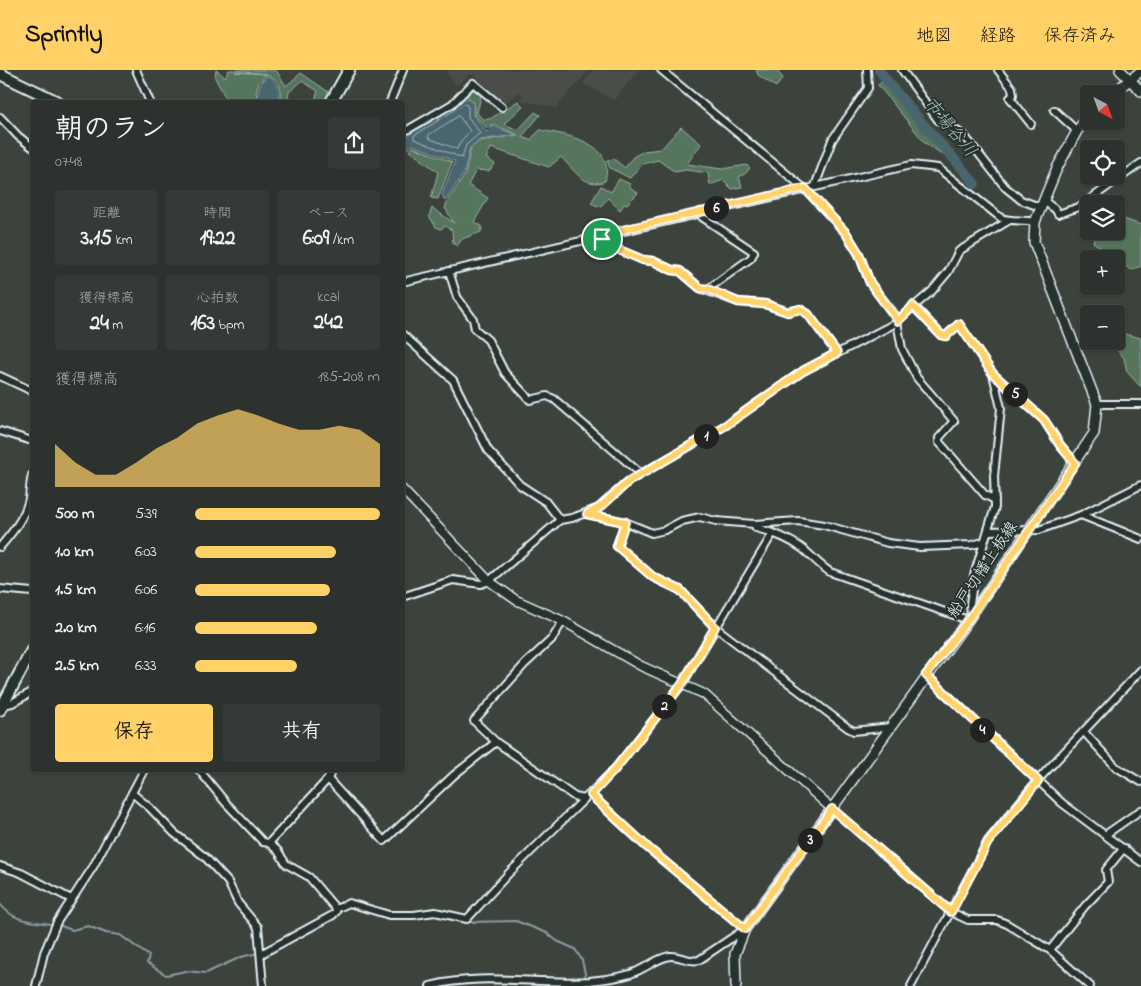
<!DOCTYPE html>
<html lang="ja">
<head>
<meta charset="utf-8">
<style>
  :root { --surface:#2d322e; --page:#353a36; --text:#f1f3f6; --muted:#a7aaaa; --line:#484d4a; --accent:#ffd166 }
  body { margin:0; font-family:"Indie Flower","Klee One",sans-serif; background:var(--page); color:var(--text); height:100vh; display:flex; flex-direction:column; font-size:19px; white-space:nowrap }
  * { box-sizing:border-box; margin:0 }
  p { font-size:16px; color:var(--muted) }
  .icon { flex:none; width:28px; height:28px; fill:none; stroke:currentColor; stroke-width:2; stroke-linecap:round; stroke-linejoin:round }
  .map { position:relative; flex:1; overflow:hidden }
  .drawer { position:absolute; left:30px; top:30px; width:375px; height:672px; display:flex; flex-direction:column; background:var(--surface); border-radius:5px; box-shadow:0 1px 4px #0004,0 0 0 1px var(--line) }
  .drawer>* { flex:none }
  .needle { width:32px; rotate:139deg }
  .buttons { position:absolute; left:1080px; top:15px; display:grid; gap:10px }
  .buttons a { display:grid; place-items:center; width:45px; height:45px; border-radius:5px; background:var(--surface); box-shadow:0 1px 4px #0004,0 0 0 1px var(--line); font-size:25px }
  .pin { position:absolute; display:grid; place-items:center; width:42px; height:42px; color:#fff; margin:-21px; border:2px solid #fff; border-radius:50%; box-shadow:0 1px 5px #0007 }
  .km { position:absolute; width:25px; height:25px; margin:-12px; border-radius:50%; background:#222; color:#fff; font-size:14px; line-height:25px; text-align:center }
  .round { display:grid; place-items:center; flex:none; width:52px; height:52px; border-radius:5px; background:var(--page) }
  .summary { display:flex; align-items:center; justify-content:space-between; height:85px; padding:0 25px }
  h1 { font-size:28px; font-weight:700; line-height:38px }
  .figures { display:grid; grid-template-columns:repeat(3,1fr); gap:8px; height:85px; padding:5px 25px }
  .figures div { display:grid; align-content:center; border-radius:5px; background:var(--page); text-align:center }
  .figures b { font-size:21px; font-weight:700 }
  .figures small { font-size:14px; font-weight:400 }
  .figures p { font-size:14px }
  .chart { height:140px; padding:10px 25px }
  .chart p { display:flex; justify-content:space-between }
  .chart svg { width:100%; height:90px; margin-top:5px; fill:var(--accent); opacity:.7 }
  .button { display:flex; gap:10px; margin-top:auto; padding:10px 25px }
  .button a { flex:1; height:58px; border-radius:5px; background:var(--accent); color:#111; font-size:20px; font-weight:700; line-height:58px; text-align:center }
  .button a+a { background:var(--page); color:var(--text) }
  ul { padding:0 25px; list-style:none; font-size:16px }
  li { display:grid; grid-template-columns:80px 60px 1fr; align-items:center; height:38px }
  li i { height:12px; border-radius:6px; background:var(--accent) }
  header { display:flex; align-items:center; gap:30px; box-sizing:border-box; height:70px; padding:0 25px; background:var(--accent); color:#111 }
  header strong { font-size:24px }
  nav { display:flex; gap:28px; margin-inline-start:auto; font-size:18px }
  .map>svg:first-child { display:block }
</style>
</head>
<body>
<header>
<strong>Sprintly</strong>
<nav><a>地図</a><a>経路</a><a>保存済み</a></nav>
</header>
<div class="map">
<svg width="1141" height="916" viewBox="0 0 1141 916">
  <rect width="100%" height="100%" fill="#3c433d"/>
  <filter id="ink" filterUnits="userSpaceOnUse"><feTurbulence type="fractalNoise" baseFrequency=".02" numOctaves="2"/><feDisplacementMap in="SourceGraphic" scale="10" xChannelSelector="R" yChannelSelector="G"/><feConvolveMatrix kernelMatrix="1 2 1 2 8 2 1 2 1" color-interpolation-filters="sRGB"/></filter>
  <g filter="url(#ink)">
    <g fill="#4c4e48">
      <polygon points="448,0 589,0 556,38 521,30 523,24 519,22 504,34 479,13 476,6 469,4 457,15 446,3"/>
      <polygon points="594,0 638,0 614,31 583,13"/>
    </g>
    <g fill="#55745d" stroke="#9eb2aa">
      <path d="M216 0 225 7 229 0H276L286 16 301 3 330 23 325 32H314L318 21 302 11 289 22 287 32H279C279 29 281 25 281 21 279 0 251 3 235 2L267 4 258 14 256 23 260 32H228L215 8Z"/>
      <polygon points="756,0 776,0 783,8 776,17 758,5"/>
      <polygon points="884,10 923,60 952,88 951,90 925,73 878,15"/>
      <path d="M474 20 481 26 477 43 482 49H490L518 31 523 36 504 54 518 60 535 42 540 45 522 67 530 70 540 60C567 65 616 72 605 111 585 119 574 100 561 87L549 97 491 78 486 88 495 94 489 101 476 100 468 115 488 128 474 152 482 156 481 162 462 169 457 176 453 173 452 160 445 156 441 159 436 157 429 146 432 138 454 153 445 138 448 130 465 105 471 78 480 71 518 65 493 54 487 58 474 45V32L467 26 461 28 468 21Z"/>
      <polygon points="681,57 701,74 687,94 722,99 747,95 750,98 746,103 739,107 742,117 732,119 723,110 710,115 708,103 686,100 675,102 658,90 642,94 630,108 610,98 607,90 614,89 625,98 633,87 644,81 661,79"/>
      <polygon points="413,77 452,92 438,129 431,128 438,102 410,81"/>
      <polygon points="619,109 630,114 630,117 638,123 627,134 624,134 620,140 608,128 600,137 591,133 601,116 611,122"/>
      <polygon points="1121,148 1141,155 1141,196 1131,200 1093,172 1095,165 1116,167"/>
      <polygon points="1116,262 1141,268 1141,317 1127,302 1124,288 1109,271 1116,271"/>
    </g>
    <g fill="#49656e" stroke="#899da5">
      <path d="M268 5C278 13 283 21 276 32H261L257 27 260 15Z"/>
      <polygon points="468,28 473,33 473,45 487,62 493,56 516,65 479,70 470,77 464,103 445,131 442,125 455,91 413,75 408,79 403,76 405,65 461,30"/>
    </g>
    <g fill="none" stroke-linecap="round" stroke-linejoin="round">
      <g stroke="#a8b9c1" stroke-width="1">
        <polygon points="465,34 468,36 468,47 480,63 466,75 462,88 414,69 414,66"/>
        <polygon points="459,46 470,61 461,71 457,79 428,68 429,65"/>
      </g>
      <g stroke="#899da5" stroke-width="2">
        <path d="M0 834C14 852 30 851 51 854"/>
        <polyline points="466,852 516,851 547,863 557,871 575,879 582,890 586,908"/>
        <polyline points="61,856 72,860 88,856 106,863 120,865 149,886 147,893 166,905 186,901 206,903 241,887 258,883"/>
      </g>
      <path stroke="#49656e" stroke-width="10" d="M879 0C909 41 944 75 975 114"/>
      <g stroke="#e8f1f8" stroke-width="10">
        <g id="minor">
          <polyline points="136,0 150,32"/>
          <polyline points="661,0 805,119 846,163 859,184 870,213 896,246 902,279 917,308 954,351 939,368 939,372 985,425 995,430"/>
          <polyline points="902,0 938,50 964,65 1005,117 1021,130 1042,138"/>
          <polyline points="998,0 1012,18 1013,25 1010,28 1031,54"/>
          <polyline points="390,32 403,0"/>
          <polyline points="1054,40 1077,61"/>
          <polyline points="0,47 18,66 32,77"/>
          <polyline points="402,63 452,34 473,13 502,37"/>
          <polyline points="815,116 832,70 868,18 867,0"/>
          <polyline points="1044,131 1056,140 1058,144 1079,137 1141,93"/>
          <polyline points="701,142 702,147 754,182 751,188 708,219"/>
          <polyline points="600,165 610,176 643,190 653,191 672,200 680,201 700,218 738,232 765,234 788,242 800,239 808,244 837,283"/>
          <polyline points="449,201 457,227 473,249 475,259 488,270 505,303 530,330 547,326 554,329 641,404"/>
          <path d="M402 212 911 95 938 98 1001 148C1012 152 1023 149 1035 152"/>
          <polyline points="913,235 941,265 946,266 959,254 993,304 1001,338 994,406 995,437 974,505 970,534 971,545"/>
          <polyline points="402,264 453,310 488,380 520,415 546,432 560,450"/>
          <polyline points="993,304 1044,350 1060,375 1075,393"/>
          <polyline points="0,306 32,321"/>
          <polyline points="1097,334 1141,334"/>
          <polyline points="0,361 32,371"/>
          <polyline points="587,444 625,452 652,463 665,460 682,451 700,447 716,451 754,454 798,451 824,455 888,473 920,477 972,475 983,472"/>
          <polyline points="1081,445 1141,469"/>
          <polyline points="625,452 617,476 653,507 680,520 715,557 848,658 854,661 890,657"/>
          <path d="M754 454 756 458C771 462 790 469 803 479 813 487 818 494 830 502L968 550"/>
          <polyline points="989,461 1039,460 1081,445 1141,415"/>
          <path d="M0 477C12 463 25 447 29 429 30 421 30 413 32 405"/>
          <polyline points="0,519 32,522"/>
          <polyline points="402,527 453,510 481,514 489,511 560,450 572,448 599,438 629,411 726,355 803,301 892,255 932,221 948,202 959,181 1008,151"/>
          <polyline points="563,551 552,569 525,594 474,651 496,672 575,727 584,729"/>
          <polyline points="926,605 1062,733 1141,792"/>
          <polyline points="3,635 12,633 32,622"/>
          <polyline points="1084,662 1116,697 1141,712"/>
          <polyline points="199,700 226,733 263,772 269,773 278,781 286,794 309,807 336,839 336,842 333,845 261,884"/>
          <polyline points="328,709 384,771 454,705 496,672"/>
          <polyline points="132,723 150,738 174,763 205,787 228,812 238,833 258,857 263,916"/>
          <polyline points="832,739 951,842 968,850 997,850 1007,854 1050,880 1090,916"/>
          <polyline points="1105,765 1141,740"/>
          <polyline points="269,773 328,709 332,700"/>
          <polyline points="0,796 21,803 71,829"/>
          <polyline points="336,839 349,833 389,845 414,845 435,842 467,849 508,804 615,699 682,614 773,463"/>
          <polyline points="1050,880 1085,836 1108,812 1106,800 1124,778"/>
          <polyline points="36,916 44,883 57,852 93,797 144,700"/>
          <path d="M430 916C484 902 536 915 590 911 605 909 622 908 635 902 646 898 657 888 670 886 680 885 689 893 699 890L745 859 647 777 591 725"/>
          <polyline points="911,916 988,771 1037,711 1141,600"/>
        </g>
      </g>
      <g stroke="#e8f1f8" stroke-width="11">
        <polyline id="tertiary" points="402,419 489,511 516,530 563,551 641,596 704,624 832,739"/>
      </g>
      <g stroke="#e8f1f8" stroke-width="12">
        <g id="secondary">
          <polyline points="1120,0 1141,21"/>
          <polyline points="1112,24 1141,1"/>
          <polyline points="736,916 735,884 745,859 968,550 1094,363 1097,334 1034,172 1035,152 1057,98 1077,61 1089,45"/>
        </g>
      </g>
      <g stroke="#e8f1f8" stroke-width="14">
        <g id="primary">
          <polyline points="0,4 58,32"/>
          <polyline points="331,32 349,0"/>
          <polyline points="0,640 32,580"/>
        </g>
      </g>
      <use href="#minor" stroke="#26332d" stroke-width="6"/>
      <use href="#tertiary" stroke="#26332d" stroke-width="8"/>
      <use href="#secondary" stroke="#26332d" stroke-width="9"/>
      <use href="#primary" stroke="#26332d" stroke-width="10"/>
    </g>
  </g>
  <g fill="none" stroke-linecap="round" stroke-linejoin="round" filter="url(#ink)">
    <g stroke="#fff" stroke-width="10">
      <polygon id="route" points="805,118 846,163 859,184 870,213 898,251 913,236 941,265 946,266 959,254 993,304 1044,350 1060,375 1075,393 968,550 926,605 1038,711 988,772 951,842 832,739 745,859 647,777 591,725 615,699 682,614 715,557 680,520 653,507 617,476 625,452 587,444 599,438 629,411 726,355 803,301 837,283 808,244 800,239 788,242 765,234 738,232 708,219 700,218 680,201 672,200 653,191 643,190 610,176 600,165"/>
    </g>
    <use href="#route" stroke="#ffd166" stroke-width="6"/>
  </g>
  <g text-anchor="middle" dominant-baseline="central" stroke-width="4" stroke-linejoin="round" paint-order="stroke">
    <g font-size="16" fill="#e8f1f8" stroke="#26332d">
      <text transform="translate(983 500) rotate(-56)">船戸切幡上板線</text>
    </g>
    <g font-size="18" font-style="italic" fill="#a8b9c1" stroke="#26332d">
      <text transform="translate(949 58) rotate(50)">市場谷川</text>
    </g>
  </g>
</svg>
<div class="buttons">
<a><svg class="needle" viewBox="-14 -14 28 28"><path d="M0-13l5 13h-10z" fill="#e53935"/><path d="M0 13l5-13h-10z" fill="#a7aaaa"/></svg></a>
<a><svg class="icon" aria-label="locate" viewBox="0 0 24 24"><circle cx="12" cy="12" r="6"/><path d="M12 2v4M12 18v4M2 12h4M18 12h4"/></svg></a>
<a><svg class="icon" aria-label="layers" viewBox="0 0 24 24"><path d="M12 4l9 5-9 5-9-5zM3 14l9 5 9-5"/></svg></a>
<a>+</a>
<a>−</a>
</div>
<div class="pin" style="left:602px;top:169px;background:#1e9e55"><svg class="icon" aria-label="arrive" viewBox="0 0 24 24"><path d="M6 21V4h12l-3 4 3 4H6"/></svg></div>
<b class="km" style="left:706px;top:366px">1</b>
<b class="km" style="left:664px;top:636px">2</b>
<b class="km" style="left:810px;top:770px">3</b>
<b class="km" style="left:982px;top:660px">4</b>
<b class="km" style="left:1015px;top:324px">5</b>
<b class="km" style="left:716px;top:138px">6</b>
<section class="drawer">
<div class="summary"><div><h1>朝のラン</h1><p>07:48</p></div><a class="round"><svg class="icon" aria-label="share" viewBox="0 0 24 24"><path d="M12 15V3M7 8l5-5 5 5M5 13v7h14v-7"/></svg></a></div>
<div class="figures">
<div><p>距離</p><b>3.15<small> km</small></b></div>
<div><p>時間</p><b>19:22</b></div>
<div><p>ペース</p><b>6:09<small> /km</small></b></div>
</div>
<div class="figures">
<div><p>獲得標高</p><b>24<small> m</small></b></div>
<div><p>心拍数</p><b>163<small> bpm</small></b></div>
<div><p>kcal</p><b>242</b></div>
</div>
<div class="chart"><p><span>獲得標高</span>185–208 m</p>
<svg viewBox="0 0 160 44" preserveAspectRatio="none"><path d="M0 44V23L10 32L20 38L30 38L40 32L50 25L60 20L70 13L80 9L90 6L100 9L110 13L120 16L130 16L140 14L150 16L160 23V44z"/></svg>
</div>
<ul>
<li><b>500 m</b>5:39<i style="width:100%"></i></li>
<li><b>1.0 km</b>6:03<i style="width:76%"></i></li>
<li><b>1.5 km</b>6:06<i style="width:73%"></i></li>
<li><b>2.0 km</b>6:16<i style="width:66%"></i></li>
<li><b>2.5 km</b>6:33<i style="width:55%"></i></li>
</ul>
<div class="button"><a>保存</a><a>共有</a></div>
</section>
</div>
</body>
</html>
